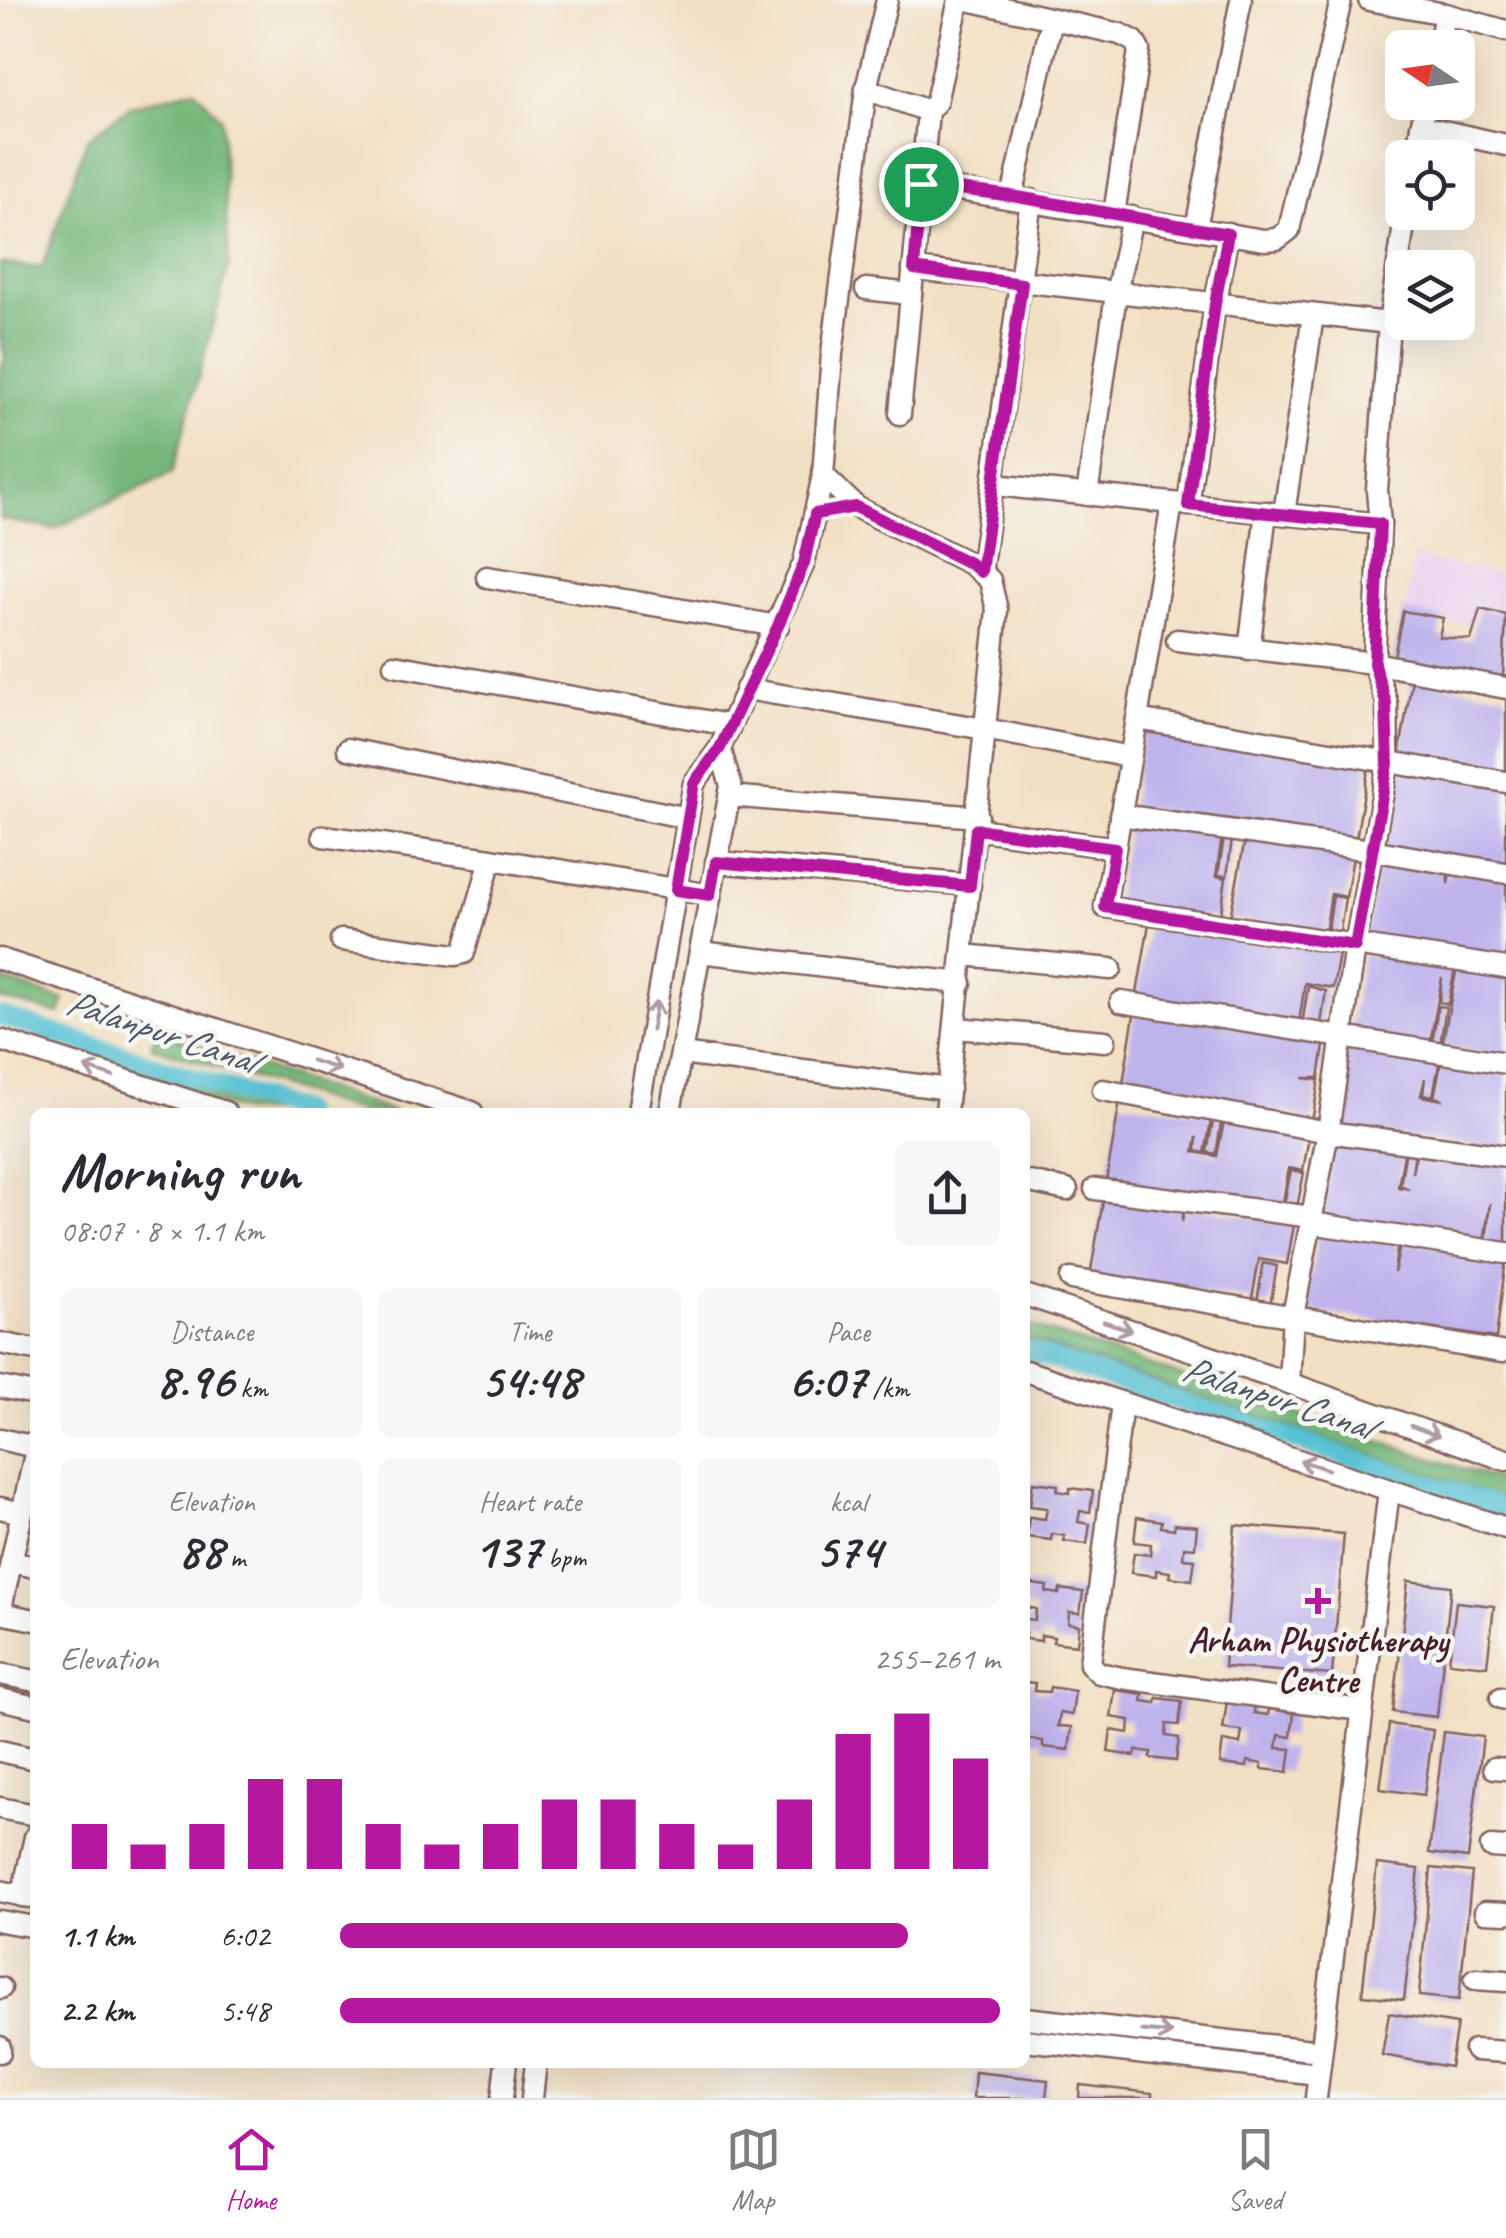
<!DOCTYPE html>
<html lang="en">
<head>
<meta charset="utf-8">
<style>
  :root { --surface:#fff; --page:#f7f7f7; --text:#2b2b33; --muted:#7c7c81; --line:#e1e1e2; --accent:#b5179e }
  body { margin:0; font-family:Caveat,sans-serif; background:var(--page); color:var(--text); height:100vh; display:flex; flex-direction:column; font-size:38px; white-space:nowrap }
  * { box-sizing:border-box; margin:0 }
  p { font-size:32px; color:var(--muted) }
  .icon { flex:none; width:55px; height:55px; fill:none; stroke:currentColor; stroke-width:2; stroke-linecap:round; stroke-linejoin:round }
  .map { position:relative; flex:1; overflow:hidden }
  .panel { position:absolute; left:30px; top:1108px; width:1000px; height:960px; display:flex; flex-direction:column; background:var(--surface); border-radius:15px; box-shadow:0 10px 40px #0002 }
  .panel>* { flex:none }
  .needle { width:65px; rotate:283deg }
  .tools { position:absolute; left:1385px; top:30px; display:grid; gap:20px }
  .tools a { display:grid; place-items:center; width:90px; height:90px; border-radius:15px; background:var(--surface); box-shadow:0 10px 40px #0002; font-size:50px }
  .pin { position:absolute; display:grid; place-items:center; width:85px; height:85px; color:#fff; margin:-42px; border:5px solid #fff; border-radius:50%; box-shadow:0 2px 10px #0007 }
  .round { display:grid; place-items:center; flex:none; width:105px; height:105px; border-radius:15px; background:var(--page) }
  .head { display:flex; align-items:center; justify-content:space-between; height:170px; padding:0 30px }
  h1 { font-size:55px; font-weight:700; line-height:75px }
  .figures { display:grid; grid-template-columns:repeat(3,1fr); gap:15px; height:170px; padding:10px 30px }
  .figures div { display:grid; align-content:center; border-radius:15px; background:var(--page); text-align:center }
  .figures b { font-size:50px; font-weight:700 }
  .figures small { font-size:28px; font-weight:400 }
  .figures p { font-size:28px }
  .chart { height:280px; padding:20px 30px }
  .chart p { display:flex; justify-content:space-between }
  .chart svg { width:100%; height:180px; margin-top:10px; stroke:var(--accent); stroke-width:6 }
  ul { padding:0 30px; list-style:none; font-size:32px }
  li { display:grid; grid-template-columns:160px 120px 1fr; align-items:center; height:75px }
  li i { height:25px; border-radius:12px; background:var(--accent) }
  .dock { display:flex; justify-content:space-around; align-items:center; height:140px; border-top:2px solid var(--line); background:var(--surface); font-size:28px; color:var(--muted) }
  .dock a { display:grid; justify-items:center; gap:5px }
  .dock .current { color:var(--accent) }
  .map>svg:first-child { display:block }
</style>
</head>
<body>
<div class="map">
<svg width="1506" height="2098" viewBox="0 0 1506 2098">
  <rect width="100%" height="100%" fill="#f6f6f2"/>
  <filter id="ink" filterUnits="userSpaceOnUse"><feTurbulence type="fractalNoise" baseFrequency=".01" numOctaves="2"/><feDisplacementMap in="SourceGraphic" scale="20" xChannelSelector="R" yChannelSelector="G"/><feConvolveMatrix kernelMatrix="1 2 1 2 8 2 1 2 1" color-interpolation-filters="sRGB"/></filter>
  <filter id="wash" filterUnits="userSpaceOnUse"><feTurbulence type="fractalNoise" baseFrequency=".0048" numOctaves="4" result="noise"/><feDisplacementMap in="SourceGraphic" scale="40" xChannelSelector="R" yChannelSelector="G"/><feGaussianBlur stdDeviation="2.25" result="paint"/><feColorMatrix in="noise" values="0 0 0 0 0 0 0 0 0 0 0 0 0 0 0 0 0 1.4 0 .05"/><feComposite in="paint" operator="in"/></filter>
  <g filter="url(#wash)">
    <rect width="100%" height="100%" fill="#f2e0c4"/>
    <polygon fill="#e9d2ee" points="1414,556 1506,576 1506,615 1478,610 1473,626 1404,612"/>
    <g fill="#76b779" stroke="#606b52" stroke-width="2.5">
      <polygon points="195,89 221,118 229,265 172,473 54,529 0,519 0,371 5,357 0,338 0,263 42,268 87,139 131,106"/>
      <polygon points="0,979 64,1000 60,1014 0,999"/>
      <polygon points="155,1031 395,1112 362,1112 152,1047"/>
      <polygon points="90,1053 281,1112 244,1112 86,1061"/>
      <polygon points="1025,1324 1506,1483 1506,1500 1025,1338"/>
    </g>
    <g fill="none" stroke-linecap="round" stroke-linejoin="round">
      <g stroke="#57c1d3" stroke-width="20">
        <polyline points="0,1016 301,1112"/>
        <polyline points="1025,1350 1506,1510"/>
      </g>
    </g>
    <g id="blocks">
      <g fill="#bfb3ec">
        <polygon points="1480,609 1506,615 1503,678 1393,661 1403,611 1443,618 1439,637 1471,640"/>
        <polygon points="1412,680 1506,694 1506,775 1398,761"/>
        <polygon points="1144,726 1369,765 1355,844 1131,806"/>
        <polygon points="1396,768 1506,784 1506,866 1383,849"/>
        <polygon points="1129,822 1222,837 1216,876 1226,878 1220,919 1115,902"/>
        <polygon points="1224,838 1232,839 1227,876 1218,875"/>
        <polygon points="1245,839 1353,857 1346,897 1331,894 1325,934 1230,918"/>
        <polygon points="1379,859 1448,871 1448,884 1450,871 1506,879 1506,960 1365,940"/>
        <polygon points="1333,896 1345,898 1339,938 1327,935"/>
        <polygon points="1150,918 1340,948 1333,988 1305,983 1299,1023 1136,999"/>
        <polygon points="1363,954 1455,969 1448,1004 1439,1002 1442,978 1429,1048 1349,1035"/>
        <polygon points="1457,967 1506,976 1506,1057 1442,1046"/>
        <polygon points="1308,986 1326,991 1320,1030 1302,1025"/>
        <polygon points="1438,1006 1446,1007 1440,1046 1432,1044"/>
        <polygon points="1135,1008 1325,1039 1319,1078 1303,1078 1319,1080 1312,1122 1297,1119 1298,1116 1215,1101 1122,1090"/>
        <polygon points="1348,1045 1440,1059 1433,1096 1423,1094 1425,1078 1421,1096 1443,1100 1434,1097 1442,1058 1506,1069 1506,1151 1334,1126"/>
        <polygon points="1120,1101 1212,1115 1205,1153 1196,1151 1197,1137 1194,1152 1217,1156 1225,1117 1310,1131 1303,1171 1289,1168 1282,1208 1106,1182"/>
        <polygon points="1214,1116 1222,1117 1216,1154 1207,1152"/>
        <polygon points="1336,1138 1405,1150 1398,1187 1409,1189 1400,1185 1406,1150 1415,1152 1412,1173 1417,1149 1506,1165 1506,1247 1486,1242 1490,1203 1484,1242 1322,1219"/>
        <polygon points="1291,1170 1304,1173 1296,1212 1283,1209"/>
        <polygon points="1104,1195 1184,1209 1182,1222 1186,1206 1294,1225 1287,1264 1259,1259 1252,1299 1090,1276"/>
        <polygon points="1319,1229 1398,1243 1394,1273 1401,1241 1506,1259 1496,1338 1305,1310"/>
        <polygon points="1263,1263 1277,1266 1270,1305 1257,1303"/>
        <polygon points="1033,1482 1058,1485 1057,1491 1070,1493 1070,1488 1093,1491 1090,1512 1080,1511 1078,1522 1090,1524 1087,1544 1064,1541 1065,1536 1052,1534 1051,1540 1027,1537 1029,1517 1045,1519 1047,1508 1030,1506"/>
        <polygon points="1137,1517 1162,1521 1161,1527 1174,1529 1175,1524 1197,1526 1195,1548 1184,1547 1183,1558 1195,1559 1192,1580 1169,1577 1170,1572 1156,1570 1156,1576 1131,1573 1134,1553 1150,1555 1151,1544 1134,1542"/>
        <polygon points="1235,1525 1344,1534 1332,1675 1224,1667"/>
        <polygon points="1408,1581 1451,1586 1437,1717 1393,1712"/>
        <polygon points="1025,1583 1047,1586 1046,1592 1059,1594 1060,1589 1083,1592 1080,1613 1069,1612 1068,1623 1079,1625 1077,1645 1053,1642 1054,1637 1041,1635 1041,1641 1025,1639 1025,1619 1035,1620 1036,1609 1025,1607"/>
        <polygon points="1456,1602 1494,1606 1487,1666 1449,1662"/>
        <polygon points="1025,1682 1035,1683 1034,1691 1049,1692 1050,1687 1075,1691 1072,1715 1060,1713 1058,1726 1072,1727 1069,1750 1043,1747 1043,1741 1029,1739 1025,1750"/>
        <polygon points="1115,1690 1143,1694 1142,1701 1156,1703 1157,1698 1182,1701 1179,1725 1167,1724 1166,1736 1179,1738 1176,1761 1150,1758 1151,1752 1136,1750 1135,1756 1108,1752 1111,1730 1129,1733 1130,1720 1111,1717"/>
        <polygon points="1227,1701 1255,1705 1254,1713 1268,1715 1269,1709 1294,1713 1291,1737 1279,1735 1277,1748 1291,1749 1288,1772 1262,1769 1262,1764 1248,1761 1247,1767 1220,1764 1223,1741 1240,1744 1242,1731 1223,1729"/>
        <polygon points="1389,1724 1433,1730 1424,1795 1380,1789"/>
        <polygon points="1444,1732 1483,1737 1468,1858 1429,1853"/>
        <polygon points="1377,1864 1419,1869 1404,2000 1362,1995"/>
        <polygon points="1431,1868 1472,1872 1459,2000 1419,1996"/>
        <polygon points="1389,2013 1457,2024 1450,2067 1382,2055"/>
        <polygon points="975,2072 1048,2080 1046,2098 973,2098"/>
        <polygon points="1080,2085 1152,2093 1152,2098 1079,2098"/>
      </g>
    </g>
  </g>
  <g filter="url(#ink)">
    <use href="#blocks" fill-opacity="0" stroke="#856361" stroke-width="2.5"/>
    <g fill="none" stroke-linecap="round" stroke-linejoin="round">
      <g stroke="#856361" stroke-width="25">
        <g id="minor">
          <polyline points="968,0 1120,34 1134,41 1139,50 1114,214"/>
          <polyline points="1369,0 1445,14 1506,31"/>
          <polyline points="1438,48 1445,14"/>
          <polyline points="866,89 928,111 936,102 958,4 966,0"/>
          <polyline points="1421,126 1506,145"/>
          <polyline points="1415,158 1426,102"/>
          <polyline points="921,184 1264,240 1277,239 1289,230 1341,0"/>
          <polyline points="1012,197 1052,19"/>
          <polyline points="1196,228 1241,0"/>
          <polyline points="913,269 1389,323"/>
          <polyline points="866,289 911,294"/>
          <polyline points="900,414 928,111"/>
          <polyline points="823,475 856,507 971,564 990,580 997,610 946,1112"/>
          <polyline points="994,485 1380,524"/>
          <polyline points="1087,495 1116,294 1132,217"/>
          <polyline points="1188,505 1215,304 1228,233"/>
          <polyline points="1284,514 1313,315"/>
          <polyline points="981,572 1031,200"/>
          <polyline points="487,577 778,626"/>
          <polyline points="1177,640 1374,663 1506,688"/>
          <polyline points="1249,650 1266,512"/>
          <polyline points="394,665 729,725"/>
          <polyline points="746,689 985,729 1130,757"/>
          <polyline points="1137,719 1172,503"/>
          <polyline points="348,749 688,818"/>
          <polyline points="1506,782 1137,719 1105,907 1506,968"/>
          <polyline points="729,796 978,817"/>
          <polyline points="1120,815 1371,850 1506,873"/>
          <polyline points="975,829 1115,848"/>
          <polyline points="323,836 491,859 711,895"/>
          <polyline points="716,862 970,885"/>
          <polyline points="341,940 455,955 464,953 491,859"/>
          <polyline points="700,952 961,983"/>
          <polyline points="963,955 1111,969"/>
          <polyline points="0,959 472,1112"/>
          <polyline points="1121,1002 1506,1063"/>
          <polyline points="956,1028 1105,1041"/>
          <polyline points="0,1040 225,1112"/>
          <polyline points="681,1054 949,1089"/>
          <polyline points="1103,1090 1328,1132 1506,1156"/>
          <polyline points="638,1112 694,783 720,748 804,563 823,475 832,354 866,89 887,0"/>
          <polyline points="670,1112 731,786 720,748"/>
          <polyline points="1025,1181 1067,1190"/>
          <polyline points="1095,1189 1312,1217"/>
          <polyline points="1311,1223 1506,1253"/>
          <polyline points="1071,1279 1501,1352"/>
          <polyline points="1025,1295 1289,1383 1506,1460"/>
          <polyline points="0,1343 35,1350"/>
          <polyline points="1025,1371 1506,1528"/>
          <polyline points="1289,1383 1293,1316 1328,1132 1355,946 1388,764 1387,703 1374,663 1380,524 1377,490 1389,323 1406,212"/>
          <polyline points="0,1387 35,1394"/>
          <polyline points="1122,1403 1090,1664 1099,1673 1122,1678 1362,1710"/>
          <polyline points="0,1439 35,1447"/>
          <polyline points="0,1508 22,1513"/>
          <polyline points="11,1562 35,1567"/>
          <polyline points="0,1613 35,1454"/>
          <polyline points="0,1613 35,1620"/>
          <polyline points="0,1674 35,1681"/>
          <polyline points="1501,1698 1506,1699"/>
          <polyline points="0,1699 35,1707"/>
          <polyline points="0,1751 35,1759"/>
          <polyline points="1494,1768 1506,1769"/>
          <polyline points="0,1808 35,1815"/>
          <polyline points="1491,1847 1506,1848"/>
          <polyline points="0,1891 33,1898"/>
          <polyline points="22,1896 35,1837"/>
          <polyline points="1485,1912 1506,1913"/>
          <polyline points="0,1921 35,1927"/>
          <polyline points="1475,1979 1506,1981"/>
          <polyline points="0,1988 1,1988"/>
          <polyline points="1025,2018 1321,2051"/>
          <polyline points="1025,2040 1318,2074"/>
          <polyline points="0,2047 0,2052"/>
          <polyline points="1475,2050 1506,2052"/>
          <polyline points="502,2098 506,2062"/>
          <polyline points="532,2098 536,2062"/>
          <polyline points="1316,2098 1389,1490"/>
        </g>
      </g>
      <use href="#minor" stroke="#fff" stroke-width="20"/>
    </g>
    <defs><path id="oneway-shaft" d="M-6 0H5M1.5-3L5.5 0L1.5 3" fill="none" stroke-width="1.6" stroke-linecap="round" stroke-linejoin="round" transform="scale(2.5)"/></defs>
    <g stroke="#ae9aa0">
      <use href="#oneway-shaft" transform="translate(654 1016) rotate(-80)"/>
      <use href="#oneway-shaft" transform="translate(326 1065) rotate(18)"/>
      <use href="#oneway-shaft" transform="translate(99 1072) rotate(-162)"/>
      <use href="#oneway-shaft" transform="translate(1118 1326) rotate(18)"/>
      <use href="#oneway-shaft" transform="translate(1425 1431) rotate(20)"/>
      <use href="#oneway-shaft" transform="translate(1314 1465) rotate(-162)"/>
      <use href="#oneway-shaft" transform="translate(1157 2032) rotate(6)"/>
    </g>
  </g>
  <g fill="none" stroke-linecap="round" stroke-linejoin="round" filter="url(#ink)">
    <g stroke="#fff" stroke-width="20">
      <polygon id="route" points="921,184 1012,196 1228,234 1215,304 1188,505 1380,524 1374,664 1386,703 1388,764 1355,946 1105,907 1115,848 976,829 970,886 716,862 710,895 676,890 694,783 720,748 778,626 804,563 815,514 856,507 971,564 981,572 1022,284 914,269"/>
    </g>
    <use href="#route" stroke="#b5179e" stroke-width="12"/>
  </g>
  <path fill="#b5179e" stroke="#f6f6f2" stroke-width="4" d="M1313 1586h10v10h10v10h-10v10h-10v-10h-10v-10h10z"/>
  <g text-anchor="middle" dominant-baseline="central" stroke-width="9" stroke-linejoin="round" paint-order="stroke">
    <g font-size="35" font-weight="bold" fill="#4a1f2b" stroke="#f6f6f2">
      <text x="1318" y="1640">Arham Physiotherapy<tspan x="1318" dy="40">Centre</tspan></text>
    </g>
    <g font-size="38" font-style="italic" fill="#4f5866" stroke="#f6f6f2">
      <text transform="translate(161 1031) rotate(18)">Palanpur Canal</text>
      <text transform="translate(1277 1397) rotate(18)">Palanpur Canal</text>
    </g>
  </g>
</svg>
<div class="tools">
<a><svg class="needle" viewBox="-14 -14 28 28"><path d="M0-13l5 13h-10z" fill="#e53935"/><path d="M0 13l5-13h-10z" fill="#7c7c81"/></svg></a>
<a><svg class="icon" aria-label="locate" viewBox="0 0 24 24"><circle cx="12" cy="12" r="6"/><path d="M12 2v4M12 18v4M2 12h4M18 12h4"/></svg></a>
<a><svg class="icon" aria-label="layers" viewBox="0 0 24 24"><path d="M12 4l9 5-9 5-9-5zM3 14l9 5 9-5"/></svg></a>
</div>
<div class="pin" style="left:921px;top:184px;background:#1e9e55"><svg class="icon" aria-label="arrive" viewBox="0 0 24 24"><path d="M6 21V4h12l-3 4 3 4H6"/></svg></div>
<section class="panel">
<div class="head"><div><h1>Morning run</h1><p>08:07 · 8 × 1.1 km</p></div><a class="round"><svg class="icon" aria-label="share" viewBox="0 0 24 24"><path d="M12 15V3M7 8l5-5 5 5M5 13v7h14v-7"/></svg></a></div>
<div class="figures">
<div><p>Distance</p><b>8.96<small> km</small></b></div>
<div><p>Time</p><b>54:48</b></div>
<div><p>Pace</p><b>6:07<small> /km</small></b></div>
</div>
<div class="figures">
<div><p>Elevation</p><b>88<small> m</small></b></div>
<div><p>Heart rate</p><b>137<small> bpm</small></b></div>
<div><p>kcal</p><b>574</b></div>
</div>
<div class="chart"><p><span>Elevation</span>255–261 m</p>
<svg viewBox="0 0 160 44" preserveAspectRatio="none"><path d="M5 44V33M15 44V38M25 44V33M35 44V22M45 44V22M55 44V33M65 44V38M75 44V33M85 44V27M95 44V27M105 44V33M115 44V38M125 44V27M135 44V11M145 44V6M155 44V17"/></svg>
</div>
<ul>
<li><b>1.1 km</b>6:02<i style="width:86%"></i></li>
<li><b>2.2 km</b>5:48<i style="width:100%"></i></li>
</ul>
</section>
</div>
<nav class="dock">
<a class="current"><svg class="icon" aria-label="home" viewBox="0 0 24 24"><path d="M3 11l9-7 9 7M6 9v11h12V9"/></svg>Home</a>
<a><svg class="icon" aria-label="map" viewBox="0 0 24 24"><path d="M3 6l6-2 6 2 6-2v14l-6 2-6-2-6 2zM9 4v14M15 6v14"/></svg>Map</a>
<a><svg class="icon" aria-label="saved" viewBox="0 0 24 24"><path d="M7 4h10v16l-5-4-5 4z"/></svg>Saved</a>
</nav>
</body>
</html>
